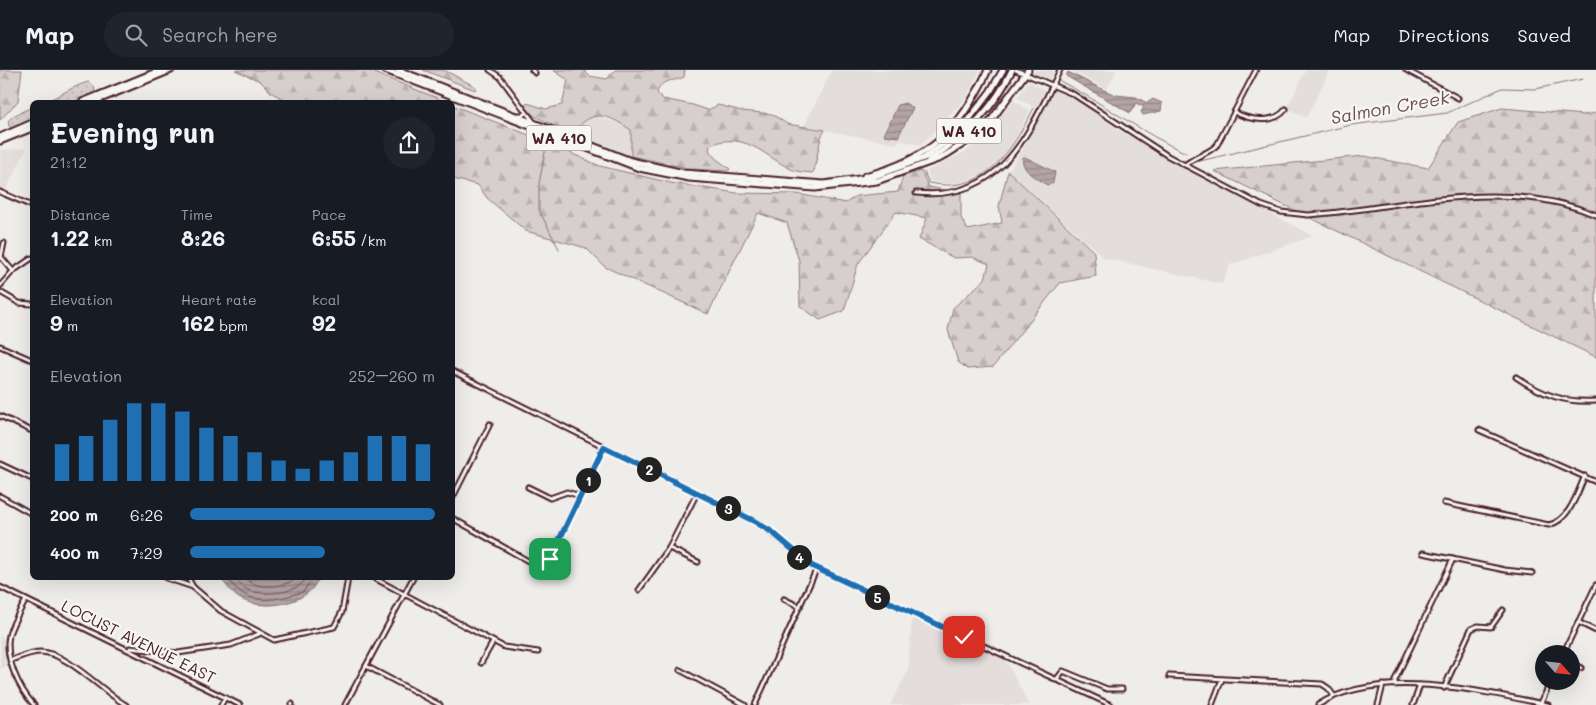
<!DOCTYPE html>
<html lang="en">
<head>
<meta charset="utf-8">
<style>
  :root { --surface:#171b24; --page:#20242c; --text:#f1f3f6; --muted:#9ea1a6; --line:#363941; --accent:#1f6fb2 }
  body { margin:0; font-family:Mali,sans-serif; background:var(--page); color:var(--text); height:100vh; display:flex; flex-direction:column; font-size:19px; white-space:nowrap }
  * { box-sizing:border-box; margin:0 }
  p { font-size:16px; color:var(--muted) }
  .icon { flex:none; width:28px; height:28px; fill:none; stroke:currentColor; stroke-width:2; stroke-linecap:round; stroke-linejoin:round }
  .map { position:relative; flex:1; overflow:hidden }
  .side { position:absolute; left:30px; top:30px; width:425px; height:480px; display:flex; flex-direction:column; background:var(--surface); border-radius:8px; box-shadow:0 5px 20px #0002 }
  .side>* { flex:none }
  .needle { width:32px; rotate:117deg }
  .buttons { position:absolute; left:1535px; top:575px; display:grid; gap:10px }
  .buttons a { display:grid; place-items:center; width:45px; height:45px; border-radius:50%; background:var(--surface); box-shadow:0 5px 20px #0002; font-size:25px }
  .pin { position:absolute; display:grid; place-items:center; width:42px; height:42px; color:#fff; margin:-21px; border-radius:10px; box-shadow:0 2px 8px #0006 }
  .km { position:absolute; width:25px; height:25px; margin:-12px; border-radius:50%; background:#222; color:#fff; font-size:14px; line-height:25px; text-align:center }
  .round { display:grid; place-items:center; flex:none; width:52px; height:52px; border-radius:26px; background:var(--page) }
  .head { display:flex; align-items:center; justify-content:space-between; height:85px; padding:0 20px }
  h1 { font-size:28px; font-weight:700; line-height:38px }
  .metrics { display:grid; grid-template-columns:repeat(3,1fr); gap:8px; height:85px; padding:5px 20px }
  .metrics div { display:grid; align-content:center }
  .metrics b { font-size:21px; font-weight:700 }
  .metrics small { font-size:14px; font-weight:400 }
  .metrics p { font-size:14px }
  .chart { height:140px; padding:10px 20px }
  .chart p { display:flex; justify-content:space-between }
  .chart svg { width:100%; height:90px; margin-top:5px; stroke:var(--accent); stroke-width:6 }
  ul { padding:0 20px; list-style:none; font-size:16px }
  li { display:grid; grid-template-columns:80px 60px 1fr; align-items:center; height:38px }
  li i { height:12px; border-radius:6px; background:var(--accent) }
  header { display:flex; align-items:center; gap:30px; box-sizing:border-box; height:70px; padding:0 25px; background:var(--surface); border-bottom:1px solid var(--line) }
  header strong { font-size:24px }
  nav { display:flex; gap:28px; margin-inline-start:auto; font-size:18px }
  .search { width:350px; height:45px; background:var(--page); display:flex; align-items:center; gap:12px; box-sizing:border-box; padding:0 18px; border-radius:28px; color:var(--muted); font-size:19px }
  .map>svg:first-child { display:block }
</style>
</head>
<body>
<header>
<strong>Map</strong>
<div class="search"><svg class="icon" aria-label="search" viewBox="0 0 24 24"><circle cx="10" cy="10" r="6"/><path d="M15 15l6 6"/></svg>Search here</div>
<nav><a>Map</a><a>Directions</a><a>Saved</a></nav>
</header>
<div class="map">
<svg width="1596" height="635" viewBox="0 0 1596 635">
  <defs>
    <pattern id="forest-firs" width="22" height="20" patternUnits="userSpaceOnUse" patternTransform="scale(1.25)"><rect width="22" height="20" fill="#d7cfce"/><path d="M5 1l3.5 6h-7zM16 11l3.5 6h-7z" fill="#bab1b1"/></pattern>
    <pattern id="park-dots" width="8" height="8" patternUnits="userSpaceOnUse" patternTransform="scale(1.25)"><rect width="8" height="8" fill="#d7cfce"/><path d="M2 2h.1M6 6h.1" fill="none" stroke="#bab1b1" stroke-width="1.8" stroke-linecap="round"/></pattern>
    <pattern id="water-rules" width="6" height="5" patternUnits="userSpaceOnUse" patternTransform="scale(1.25)"><rect width="6" height="5" fill="#b4a4a5"/><path d="M0 2.5h6" fill="none" stroke="#948587"/></pattern>
  </defs>
  <rect width="100%" height="100%" fill="#efedea"/>
  <filter id="ink" filterUnits="userSpaceOnUse"><feTurbulence type="fractalNoise" baseFrequency=".02" numOctaves="2"/><feDisplacementMap in="SourceGraphic" scale="10" xChannelSelector="R" yChannelSelector="G"/><feConvolveMatrix kernelMatrix="1 2 1 2 8 2 1 2 1" color-interpolation-filters="sRGB"/></filter>
  <g filter="url(#ink)">
    <g fill="#e3dedc">
      <polygon points="832,0 980,0 965,30 921,75 899,70 896,74 804,56"/>
      <polygon points="1035,0 1054,0 1050,9 1033,3"/>
      <polygon points="1070,0 1115,0 1116,1 1107,19"/>
      <polygon points="1306,0 1330,0 1306,48 1287,38"/>
      <polygon points="1029,11 1045,20 1036,38 1017,28"/>
      <polygon points="1054,20 1079,32 1125,64 1313,166 1230,195 1222,214 1104,188 1008,101 1026,74"/>
      <polygon points="1014,30 1030,41 1010,78 998,92 986,102 966,111 954,114 931,112 927,101 965,82 982,68"/>
      <polygon points="592,45 620,53 631,60 631,86 572,65 582,51"/>
      <polygon points="27,78 5,122 0,119 0,80"/>
      <polygon points="912,546 1005,589 1029,635 890,635 908,601"/>
      <polygon points="0,566 5,569 10,594 0,599"/>
    </g>
    <g fill="url(#forest-firs)" stroke="#90777c">
      <polygon points="0,0 22,0 18,31 0,50"/>
      <polygon points="235,0 367,0 447,32 289,32 272,23 260,11"/>
      <polygon points="423,0 444,0 476,17 475,20"/>
      <path d="M553 0H584L589 6 607 9 615 0H685L684 7C672 13 662 7 657 23L663 29 693 35 708 40 718 35 742 41 772 44 787 54 825 60 821 67 814 101 812 103C804 102 796 102 789 98 762 84 744 61 710 75L709 80 715 88 730 99 728 101 692 99 631 86V60C606 43 591 38 572 65L533 45 525 36 527 33 546 39 562 35 568 10Z"/>
      <polygon points="452,35 534,67 600,96 671,113 737,123 797,124 846,133 856,126 898,122 903,106 921,101 929,117 961,123 961,148 968,160 1002,153 999,136 1008,101 1094,182 1096,206 1060,213 993,297 968,299 958,292 948,260 953,238 985,209 989,194 972,187 954,188 919,169 927,148 896,142 858,194 844,241 820,250 800,236 799,191 787,153 758,143 708,244 605,197 586,178 526,161 487,128 478,115 453,109"/>
      <polygon points="1502,38 1584,45 1596,43 1596,287 1214,101 1364,86 1428,98 1458,52"/>
    </g>
    <g fill="url(#park-dots)" stroke="#90777c">
      <path d="M88 12 94 16 95 23 73 32H44C60 26 71 17 88 12Z"/>
      <polygon points="32,37 32,49 11,58 9,56 8,51 13,46"/>
    </g>
    <g fill="url(#water-rules)" stroke="#8a6f74">
      <polygon points="1068,2 1106,21 1116,25 1136,27 1147,33 1153,29 1162,33 1161,41 1143,45 1141,42 1144,37 1136,33 1130,43 1066,6"/>
      <polygon points="905,33 913,38 898,67 884,65 898,35"/>
      <path d="M1025 87 1055 102 1053 113 1047 115C1036 108 1023 103 1022 88Z"/>
      <path d="M220 508H318C310 535 261 542 239 528 232 524 226 514 220 508Z"/>
    </g>
    <g fill="none" stroke-linecap="round" stroke-linejoin="round">
      <g stroke="#74545c" stroke-width="1">
        <path d="M227 508C250 538 270 531 303 522L313 508"/>
        <path d="M235 508C238 511 241 516 246 519 260 527 300 524 306 508"/>
        <path d="M245 508C258 521 284 517 298 508"/>
      </g>
      <g stroke="#8a6f74" stroke-width="1">
        <path d="M1060 11C1103 33 1142 63 1186 83"/>
        <polyline points="547,72 539,114 539,140 559,179"/>
        <polyline points="1200,91 1351,55 1447,43 1502,18 1535,19 1583,9"/>
        <path d="M924 102 929 113C986 125 1011 81 1034 38"/>
      </g>
      <g stroke="#4a1f2b" stroke-width="7">
        <g id="minor">
          <polyline points="490,0 500,7 526,42"/>
          <polyline points="532,0 535,3"/>
          <path d="M1016 0 1073 24 1168 86 1261 135 1281 142 1308 145C1403 138 1504 106 1596 145"/>
          <polyline points="1406,0 1458,28"/>
          <path d="M1234 42C1249 50 1274 55 1286 39"/>
          <polyline points="518,45 523,45 526,42 533,51"/>
          <path d="M1185 95C1195 86 1208 84 1217 75L1256 0"/>
          <polyline points="0,122 32,136"/>
          <path d="M916 123C1001 132 1028 65 1060 0"/>
          <polyline points="4,173 1,187 13,201"/>
          <polyline points="0,216 13,201 32,188"/>
          <polyline points="0,222 19,233 32,234"/>
          <polyline points="0,276 32,290"/>
          <polyline points="452,301 754,451 767,459 812,496 1111,635"/>
          <path d="M1516 307C1543 325 1564 333 1596 331"/>
          <polyline points="0,346 32,361"/>
          <polyline points="1479,360 1596,412"/>
          <polyline points="0,394 32,409"/>
          <polyline points="528,417 550,428 567,422 580,426"/>
          <polyline points="0,426 32,444"/>
          <polyline points="452,429 490,354"/>
          <path d="M1444 433 1549 455C1570 450 1577 423 1585 406"/>
          <polyline points="452,448 537,496 545,497 604,377"/>
          <polyline points="669,478 698,492"/>
          <polyline points="1423,483 1505,500 1532,503"/>
          <polyline points="166,508 193,517 221,541 274,570 334,557 342,542 348,508"/>
          <polyline points="188,508 193,517"/>
          <polyline points="374,508 504,577 538,582"/>
          <polyline points="0,517 240,635"/>
          <polyline points="639,520 669,478 697,423"/>
          <polyline points="784,529 800,537"/>
          <path d="M26 530C20 541 12 553 9 565 4 587 19 619 34 635"/>
          <polyline points="1578,552 1596,561"/>
          <polyline points="130,578 178,583 231,575 259,564"/>
          <polyline points="1563,584 1596,515"/>
          <path d="M11 590C20 587 30 582 41 582 66 582 103 622 126 635"/>
          <polyline points="481,593 493,572"/>
          <polyline points="1571,593 1581,598"/>
          <polyline points="366,596 440,635"/>
          <polyline points="680,600 745,635"/>
          <polyline points="1169,606 1322,614 1328,618 1334,626"/>
          <polyline points="1056,610 1063,601 1107,619 1122,619"/>
          <polyline points="1395,615 1395,610 1453,489"/>
          <polyline points="1444,618 1471,559 1478,556 1491,557 1503,540"/>
          <polyline points="221,635 225,628"/>
          <polyline points="292,635 292,634"/>
          <polyline points="345,635 413,508"/>
          <polyline points="755,635 817,498"/>
          <polyline points="1212,635 1222,609"/>
          <path d="M1318 635C1376 597 1483 621 1548 635"/>
          <polyline points="1378,635 1383,615"/>
          <polyline points="1413,635 1420,615"/>
          <polyline points="1540,635 1551,611"/>
        </g>
      </g>
      <g stroke="#4a1f2b" stroke-width="9">
        <g id="highway">
          <polyline points="385,0 639,98 689,108 815,118 877,111 941,88 974,67 987,56 1028,0"/>
          <polyline points="398,0 631,91 684,103 824,114 873,107 924,88 949,70 966,53 990,22 1003,0"/>
          <polyline points="82,32 161,0"/>
          <polyline points="93,32 171,0"/>
          <polyline points="0,67 32,53"/>
          <polyline points="0,71 32,58"/>
          <path d="M929 90C965 67 994 39 1012 0"/>
          <path d="M865 106C931 89 960 60 988 0"/>
        </g>
      </g>
      <use href="#minor" stroke="#f6f6f2" stroke-width="3"/>
      <use href="#highway" stroke="#f6f6f2" stroke-width="5"/>
    </g>
  </g>
  <g fill="none" stroke-linecap="round" stroke-linejoin="round" filter="url(#ink)">
    <g stroke="#fff" stroke-width="10">
      <polyline id="route" points="550,489 604,377 754,451 772,462 812,496 964,567"/>
    </g>
    <use href="#route" stroke="#1f6fb2" stroke-width="6"/>
  </g>
  <g text-anchor="middle" dominant-baseline="central" stroke-width="4.5" stroke-linejoin="round" paint-order="stroke">
    <g fill="#f6f6f2" stroke="#7e6067" stroke-width="1">
      <rect x="936.5" y="48.5" width="65" height="25" rx="4"/>
      <rect x="526.5" y="55.5" width="65" height="25" rx="4"/>
    </g>
    <g font-size="15" font-weight="bold" fill="#4a1f2b">
      <text x="969" y="61">WA 410</text>
      <text x="559" y="68">WA 410</text>
    </g>
    <g font-size="16" fill="#4a1f2b" stroke="#f6f6f2">
      <text transform="translate(139 571) rotate(26)">LOCUST AVENUE EAST</text>
    </g>
    <g font-size="18" font-style="italic" fill="#6f4e56" stroke="#f6f6f2">
      <text transform="translate(1390 37) rotate(-10)">Salmon Creek</text>
    </g>
  </g>
</svg>
<div class="buttons">
<a><svg class="needle" viewBox="-14 -14 28 28"><path d="M0-13l5 13h-10z" fill="#e53935"/><path d="M0 13l5-13h-10z" fill="#9ea1a6"/></svg></a>
</div>
<div class="pin" style="left:550px;top:489px;background:#1e9e55"><svg class="icon" aria-label="arrive" viewBox="0 0 24 24"><path d="M6 21V4h12l-3 4 3 4H6"/></svg></div>
<div class="pin" style="left:964px;top:567px;background:#d93025"><svg class="icon" aria-label="check" viewBox="0 0 24 24"><path d="M5 12l5 5 9-10"/></svg></div>
<b class="km" style="left:588px;top:410px">1</b>
<b class="km" style="left:649px;top:399px">2</b>
<b class="km" style="left:728px;top:438px">3</b>
<b class="km" style="left:799px;top:487px">4</b>
<b class="km" style="left:877px;top:527px">5</b>
<section class="side">
<div class="head"><div><h1>Evening run</h1><p>21:12</p></div><a class="round"><svg class="icon" aria-label="share" viewBox="0 0 24 24"><path d="M12 15V3M7 8l5-5 5 5M5 13v7h14v-7"/></svg></a></div>
<div class="metrics">
<div><p>Distance</p><b>1.22<small> km</small></b></div>
<div><p>Time</p><b>8:26</b></div>
<div><p>Pace</p><b>6:55<small> /km</small></b></div>
</div>
<div class="metrics">
<div><p>Elevation</p><b>9<small> m</small></b></div>
<div><p>Heart rate</p><b>162<small> bpm</small></b></div>
<div><p>kcal</p><b>92</b></div>
</div>
<div class="chart"><p><span>Elevation</span>252–260 m</p>
<svg viewBox="0 0 160 44" preserveAspectRatio="none"><path d="M5 44V26M15 44V22M25 44V14M35 44V6M45 44V6M55 44V10M65 44V18M75 44V22M85 44V30M95 44V34M105 44V38M115 44V34M125 44V30M135 44V22M145 44V22M155 44V26"/></svg>
</div>
<ul>
<li><b>200 m</b>6:26<i style="width:100%"></i></li>
<li><b>400 m</b>7:29<i style="width:55%"></i></li>
</ul>
</section>
</div>
</body>
</html>
